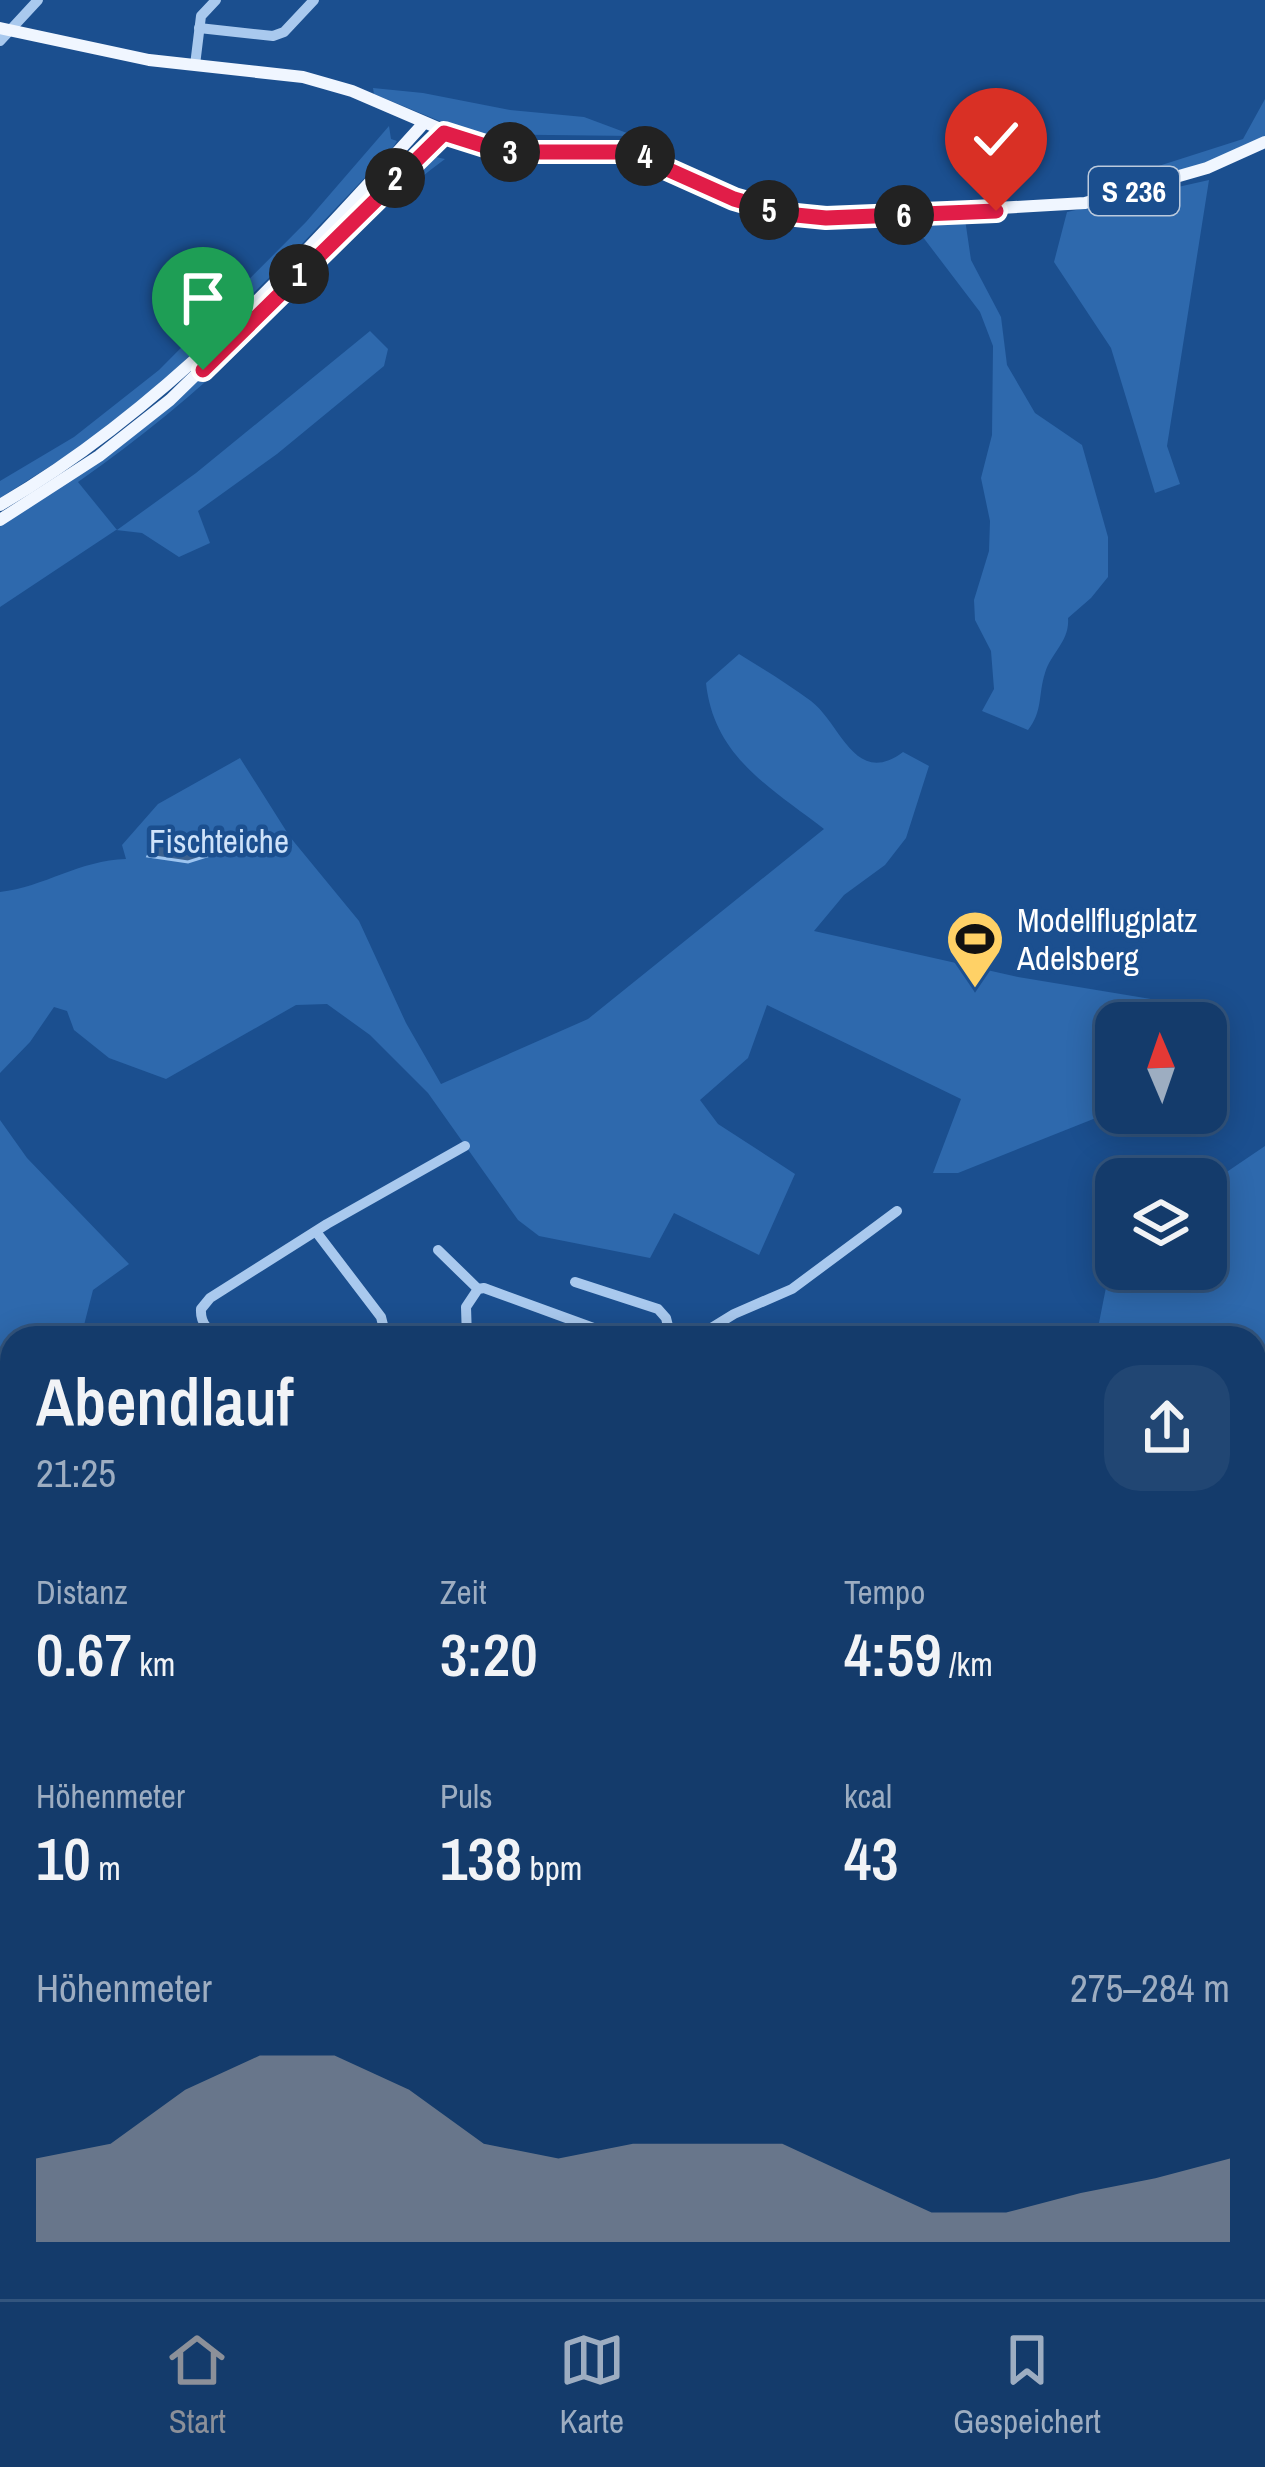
<!DOCTYPE html>
<html lang="de">
<head>
<meta charset="utf-8">
<style>
  :root { --surface:#143b6b; --page:#214673; --text:#f1f3f6; --muted:#9dadc1; --line:#33557e; --accent:#8c9099 }
  body { margin:0; font-family:"Archivo Narrow",sans-serif; background:var(--page); color:var(--text); height:100vh; display:flex; flex-direction:column; font-size:45px; white-space:nowrap }
  * { box-sizing:border-box; margin:0 }
  p { font-size:39px; color:var(--muted) }
  .icon { flex:none; width:66px; height:66px; fill:none; stroke:currentColor; stroke-width:2; stroke-linecap:round; stroke-linejoin:round }
  .map { position:relative; flex:1; overflow:hidden }
  .side { position:absolute; left:0px; top:1326px; width:1266px; height:975px; display:flex; flex-direction:column; background:var(--surface); border-radius:36px 36px 0 0; box-shadow:0 6px 30px #0003,0 0 0 3px var(--line) }
  .side>* { flex:none }
  .needle { width:78px; rotate:358deg }
  .fabs { position:absolute; left:1095px; top:1002px; display:grid; gap:24px }
  .fabs a { display:grid; place-items:center; width:132px; height:132px; border-radius:24px; background:var(--surface); box-shadow:0 6px 30px #0003,0 0 0 3px var(--line); font-size:60px }
  .pin { position:absolute; display:grid; place-items:center; width:102px; height:102px; color:#fff; margin:-123px -51px; border-radius:50% 50% 50% 0; rotate:-45deg; box-shadow:0 0 12px #0007 }
  .pin .icon { rotate:45deg }
  .km { position:absolute; width:60px; height:60px; margin:-30px; border-radius:50%; background:#222; color:#fff; font-size:33px; line-height:60px; text-align:center }
  .round { display:grid; place-items:center; flex:none; width:126px; height:126px; border-radius:36px; background:var(--page) }
  .overview { display:flex; align-items:center; justify-content:space-between; height:204px; padding:0 36px }
  h1 { font-size:66px; font-weight:600; line-height:90px }
  .stats { display:grid; grid-template-columns:repeat(3,1fr); gap:18px; height:204px; padding:12px 36px }
  .stats div { display:grid; align-content:center }
  .stats b { font-size:60px; font-weight:600 }
  .stats small { font-size:33px; font-weight:400 }
  .stats p { font-size:33px }
  .chart { height:336px; padding:24px 36px }
  .chart p { display:flex; justify-content:space-between }
  .chart svg { width:100%; height:216px; margin-top:12px; fill:var(--accent); opacity:.7 }
  .dock { display:flex; justify-content:space-around; align-items:center; height:168px; border-top:3px solid var(--line); background:var(--surface); font-size:33px; color:var(--muted) }
  .dock a { display:grid; justify-items:center; gap:6px }
  .dock .on { color:var(--accent) }
  .map>svg:first-child { display:block }
</style>
</head>
<body>
<div class="map">
<svg width="1265" height="2299" viewBox="0 0 1265 2299">
  <rect width="100%" height="100%" fill="#1b4f8f"/>
  <g fill="#2e69ad">
    <polygon points="373,88 423,93 510,110 584,117 635,136 471,134 374,94"/>
    <polygon points="1265,99 1265,137 1191,171 1104,194 1096,186 1243,139"/>
    <polygon points="389,126 391,139 397,141 392,149 279,268 167,378 85,444 0,498 0,481 74,437 159,370 306,222"/>
    <path d="M431 156 445 159C372 213 313 278 249 341 196 393 139 439 78 482L117 530 196 473 370 331 388 349 384 366 277 454 198 511 210 543 179 557 142 533 116 530 0 607V525L190 388 353 226Z"/>
    <polygon points="1209,180 1167,446 1180,484 1155,493 1111,348 1054,262 1067,212"/>
    <path d="M965 219 971 260 1001 317 1007 365 1035 413 1082 445 1108 537V577L1091 598 1068 618C1070 641 1051 653 1045 673 1038 695 1043 711 1028 730L982 711 994 689 991 651 975 620 974 600 989 551 990 521 981 478 992 435 993 346 980 312 913 224Z"/>
    <path d="M739 654C763 669 788 684 811 701 841 724 855 788 903 752L929 766 906 838 885 865 844 895 814 931 1018 977 1187 1005 1186 1023H1116V1110L958 1173H933L961 1099 767 1005 748 1058 700 1100 718 1124 795 1174 759 1255 674 1213 650 1258 539 1236 518 1220 428 1093 370 1035 327 1004 296 1005 166 1079 109 1058 74 1030 67 1011 54 1007 30 1042 0 1073V892C44 887 80 860 126 859L122 845 158 804 240 758 290 837 359 921 406 1023 441 1084 588 1019 824 829C770 787 714 757 706 683Z"/>
    <polygon points="0,1120 27,1158 129,1264 93,1290 83,1329 103,1338 12,1338 11,1444 0,1443"/>
    <polygon points="1265,1146 1265,1523 1254,1534 1254,1338 1096,1338 1114,1247 1116,1269 1206,1269 1206,1186"/>
    <polygon points="1265,2154 1265,2299 696,2299 712,2289 1254,2289 1254,2157"/>
  </g>
  <polygon fill="#3c6290" stroke="#9cc4f0" stroke-width="3" points="168,833 198,844 207,856 188,862 148,856 156,840"/>
  <g fill="none" stroke-linecap="round" stroke-linejoin="round">
    <g stroke="#9cc4f0" stroke-width="3">
      <polyline points="0,1436 12,1440"/>
      <polyline points="3,1436 3,1388 12,1389"/>
      <polyline points="1254,1436 1265,1424"/>
      <polyline points="1067,2289 1074,2299"/>
    </g>
    <g stroke="#a9c9ee" stroke-width="10">
      <polyline points="199,28 273,36 284,32 314,0"/>
      <polyline points="0,41 38,0"/>
      <polyline points="195,65 201,16 216,0"/>
      <polyline points="317,1233 381,1317 384,1329 381,1338"/>
      <polyline points="438,1250 478,1289"/>
      <polyline points="575,1282 658,1309 666,1318 671,1338"/>
      <path d="M222 1338C209 1332 200 1324 201 1309L210 1298 327 1224 465 1146"/>
      <polyline points="467,1338 466,1307 478,1289 484,1288 621,1338"/>
      <polyline points="695,1338 734,1314 792,1289 897,1211"/>
      <polyline points="0,1489 12,1488"/>
      <polyline points="1254,1538 1265,1528"/>
      <polyline points="0,1556 11,1552"/>
      <polyline points="0,1683 12,1686"/>
      <polyline points="0,1720 12,1714"/>
      <polyline points="0,1836 10,1828"/>
      <polyline points="0,2009 12,2000"/>
      <polyline points="0,2117 12,2108"/>
      <polyline points="594,2289 594,2299"/>
      <polyline points="199,2299 211,2289"/>
    </g>
    <g stroke="#f0f6ff" stroke-width="12">
      <polyline points="0,28 149,60 303,77 352,91 487,149 534,153 613,149 629,152 761,208 826,218 1085,203 1207,168 1265,142"/>
      <path d="M0 505C165 409 296 264 423 124"/>
      <polyline points="0,520 99,456 170,400 444,133"/>
    </g>
  </g>
  <g fill="none" stroke-linecap="round" stroke-linejoin="round">
    <g stroke="#fff" stroke-width="24">
      <polyline id="route" points="203,370 444,133 504,152 629,152 734,199 786,214 826,218 996,211"/>
    </g>
    <use href="#route" stroke="#e11d48" stroke-width="15"/>
  </g>
  <defs>
    <g id="stadium-pin" transform="scale(3)"><path d="M0 17L-7.5 6A9.5 9.5 0 1 1 7.5 6Z" fill="#ffd166" stroke="#1b4f8f"/><path d="M0-5a6.5 5 0 1 0 0 10a6.5 5 0 1 0 0-10ZM-3.5-1.8h7v3.6h-7Z" fill="#111"/></g>
  </defs>
  <g fill-rule="evenodd">
    <use href="#stadium-pin" x="975" y="939"/>
  </g>
  <g text-anchor="middle" dominant-baseline="central" stroke-width="9" stroke-linejoin="round" paint-order="stroke">
    <rect fill="#1b4f8f" stroke="#bbcadd" stroke-width="3" x="1089" y="167" width="90" height="48" rx="9"/>
    <g font-size="30" font-weight="bold" fill="#fff">
      <text x="1134" y="191">S 236</text>
    </g>
    <g font-size="33" fill="#cfe3fa" stroke="#1b4f8f">
      <text x="219" y="841">Fischteiche</text>
    </g>
    <g font-size="33" fill="#fff" stroke="#1b4f8f" text-anchor="start">
      <text x="1017" y="920">Modellflugplatz<tspan x="1017" dy="38">Adelsberg</tspan></text>
    </g>
  </g>
</svg>
<div class="fabs">
<a><svg class="needle" viewBox="-14 -14 28 28"><path d="M0-13l5 13h-10z" fill="#e53935"/><path d="M0 13l5-13h-10z" fill="#9dadc1"/></svg></a>
<a><svg class="icon" aria-label="layers" viewBox="0 0 24 24"><path d="M12 4l9 5-9 5-9-5zM3 14l9 5 9-5"/></svg></a>
</div>
<div class="pin" style="left:203px;top:370px;background:#1e9e55"><svg class="icon" aria-label="arrive" viewBox="0 0 24 24"><path d="M6 21V4h12l-3 4 3 4H6"/></svg></div>
<div class="pin" style="left:996px;top:211px;background:#d93025"><svg class="icon" aria-label="check" viewBox="0 0 24 24"><path d="M5 12l5 5 9-10"/></svg></div>
<b class="km" style="left:299px;top:274px">1</b>
<b class="km" style="left:395px;top:178px">2</b>
<b class="km" style="left:510px;top:152px">3</b>
<b class="km" style="left:645px;top:156px">4</b>
<b class="km" style="left:769px;top:210px">5</b>
<b class="km" style="left:904px;top:215px">6</b>
<section class="side">
<div class="overview"><div><h1>Abendlauf</h1><p>21:25</p></div><a class="round"><svg class="icon" aria-label="share" viewBox="0 0 24 24"><path d="M12 15V3M7 8l5-5 5 5M5 13v7h14v-7"/></svg></a></div>
<div class="stats">
<div><p>Distanz</p><b>0.67<small> km</small></b></div>
<div><p>Zeit</p><b>3:20</b></div>
<div><p>Tempo</p><b>4:59<small> /km</small></b></div>
</div>
<div class="stats">
<div><p>Höhenmeter</p><b>10<small> m</small></b></div>
<div><p>Puls</p><b>138<small> bpm</small></b></div>
<div><p>kcal</p><b>43</b></div>
</div>
<div class="chart"><p><span>Höhenmeter</span>275–284 m</p>
<svg viewBox="0 0 160 44" preserveAspectRatio="none"><path d="M0 44V27L10 24L20 13L30 6L40 6L50 13L60 24L70 27L80 24L90 24L100 24L110 31L120 38L130 38L140 34L150 31L160 27V44z"/></svg>
</div>
</section>
</div>
<nav class="dock">
<a class="on"><svg class="icon" aria-label="home" viewBox="0 0 24 24"><path d="M3 11l9-7 9 7M6 9v11h12V9"/></svg>Start</a>
<a><svg class="icon" aria-label="map" viewBox="0 0 24 24"><path d="M3 6l6-2 6 2 6-2v14l-6 2-6-2-6 2zM9 4v14M15 6v14"/></svg>Karte</a>
<a><svg class="icon" aria-label="saved" viewBox="0 0 24 24"><path d="M7 4h10v16l-5-4-5 4z"/></svg>Gespeichert</a>
</nav>
</body>
</html>
